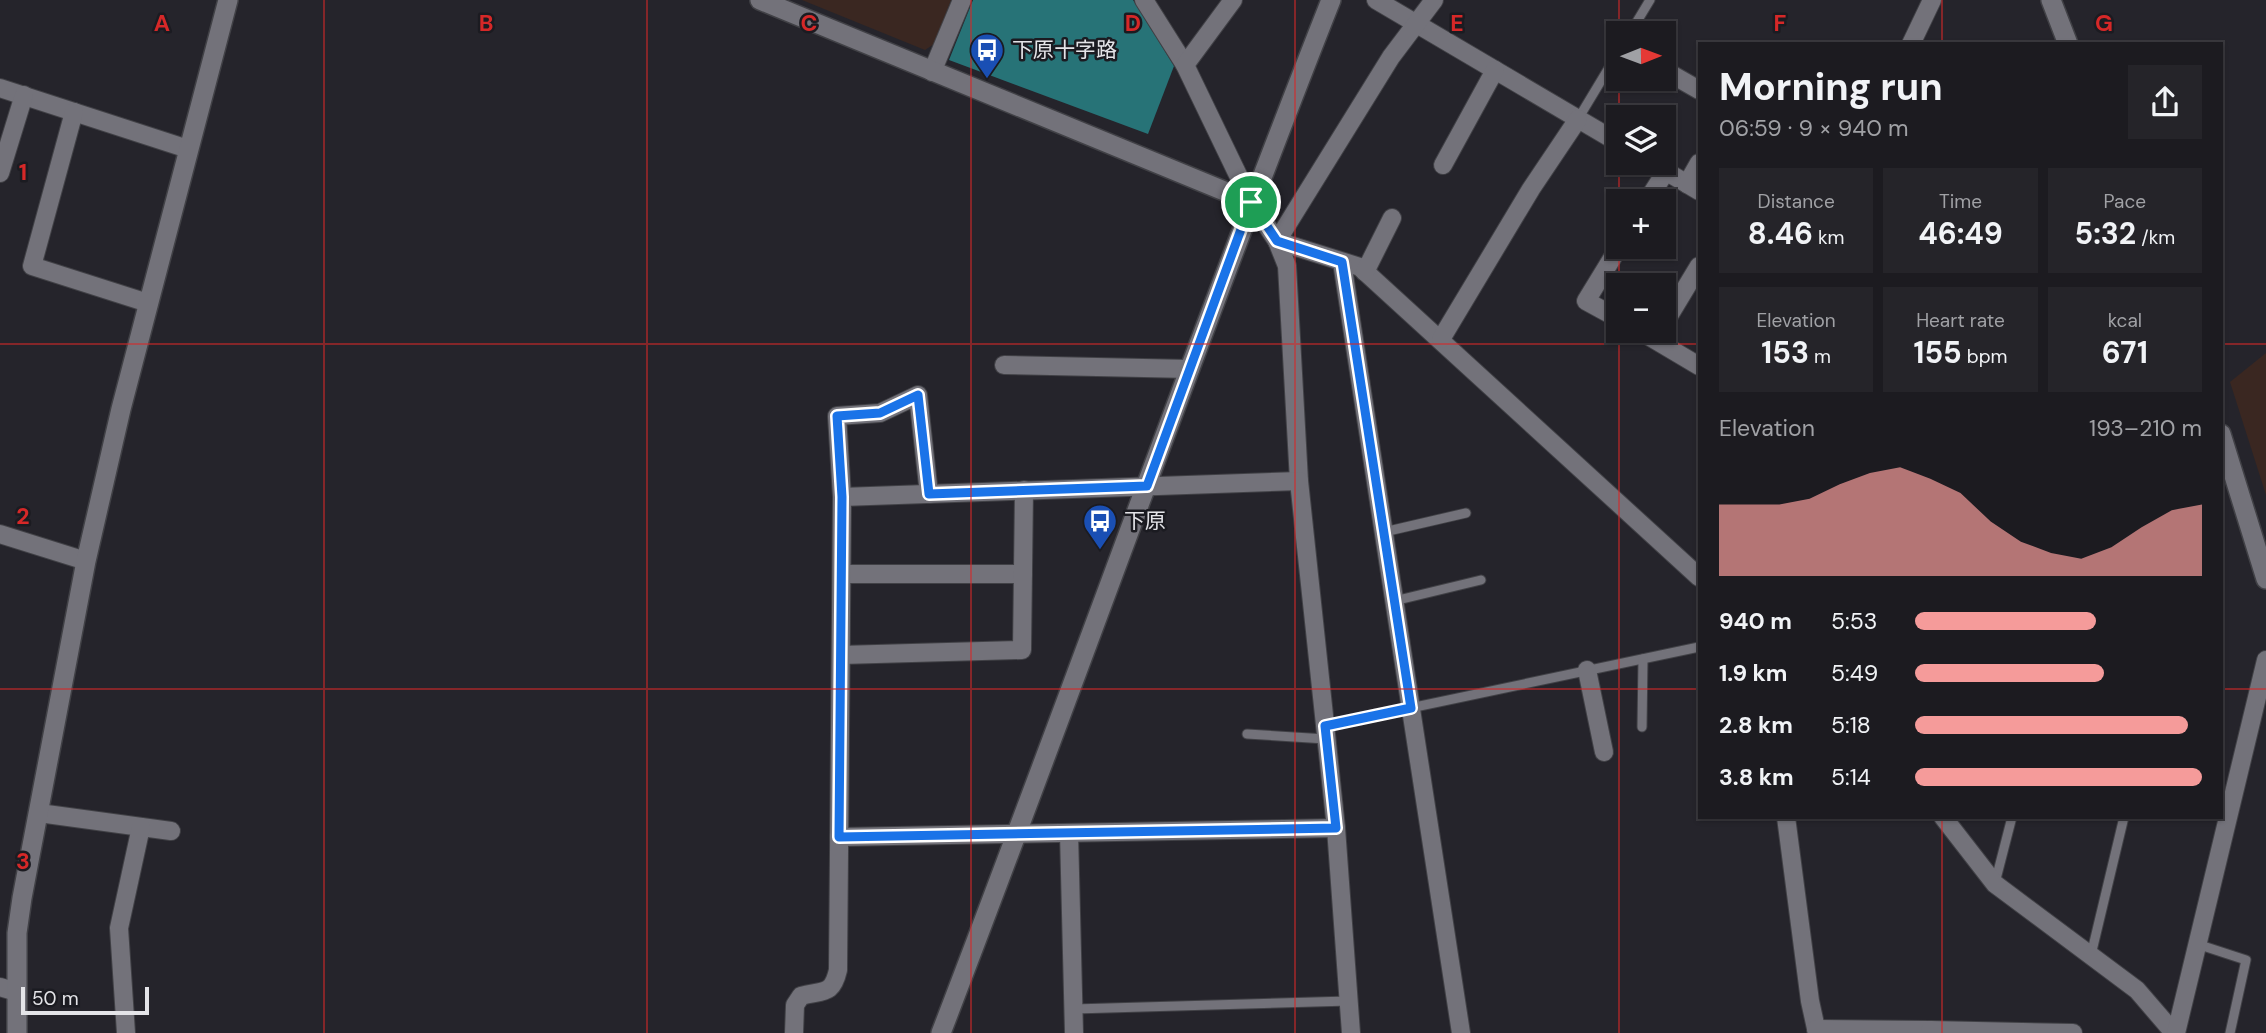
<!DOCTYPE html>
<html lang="en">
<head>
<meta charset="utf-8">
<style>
  :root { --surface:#1c1b20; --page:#252429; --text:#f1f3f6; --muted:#a0a1a5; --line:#3a393e; --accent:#f59b9a }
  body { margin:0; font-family:"DM Sans","Noto Sans JP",sans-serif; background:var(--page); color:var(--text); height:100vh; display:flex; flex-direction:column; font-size:26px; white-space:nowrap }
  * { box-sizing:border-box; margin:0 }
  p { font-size:23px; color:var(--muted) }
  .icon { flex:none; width:38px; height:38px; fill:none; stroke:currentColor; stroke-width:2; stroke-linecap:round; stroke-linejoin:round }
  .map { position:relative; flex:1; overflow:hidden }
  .panel { position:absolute; left:1698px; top:42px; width:525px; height:777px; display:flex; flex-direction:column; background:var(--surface); border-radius:0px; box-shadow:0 2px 5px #0004,0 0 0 2px var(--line) }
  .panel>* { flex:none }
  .needle { width:46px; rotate:89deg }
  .buttons { position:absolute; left:1606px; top:21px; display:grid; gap:14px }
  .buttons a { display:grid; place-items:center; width:70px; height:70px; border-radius:0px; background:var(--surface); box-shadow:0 2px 5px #0004,0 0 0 2px var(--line); font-size:35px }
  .scale { position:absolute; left:21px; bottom:18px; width:128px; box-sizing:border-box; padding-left:7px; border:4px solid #e4e4e8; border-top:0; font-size:19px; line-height:24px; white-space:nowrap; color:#e4e4e8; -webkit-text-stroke:5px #1b1b21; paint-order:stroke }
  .pin { position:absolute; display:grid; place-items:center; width:60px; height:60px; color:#fff; margin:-30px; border:4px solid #fff; border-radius:50%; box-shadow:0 2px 7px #0007 }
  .round { display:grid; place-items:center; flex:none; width:74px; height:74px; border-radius:0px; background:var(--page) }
  .summary { display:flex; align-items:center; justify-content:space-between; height:119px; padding:0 21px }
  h1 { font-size:38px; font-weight:700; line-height:52px }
  .stats { display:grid; grid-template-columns:repeat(3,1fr); gap:10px; height:119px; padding:7px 21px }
  .stats div { display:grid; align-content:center; border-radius:0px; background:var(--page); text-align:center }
  .stats b { font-size:30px; font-weight:700 }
  .stats small { font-size:19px; font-weight:400 }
  .stats p { font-size:19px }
  .chart { height:196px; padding:14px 21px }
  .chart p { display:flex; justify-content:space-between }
  .chart svg { width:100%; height:126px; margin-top:7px; fill:var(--accent); opacity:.7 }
  ul { padding:0 21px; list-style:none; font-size:23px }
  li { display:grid; grid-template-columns:112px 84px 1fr; align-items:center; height:52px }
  li i { height:18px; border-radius:9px; background:var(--accent) }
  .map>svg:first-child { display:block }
</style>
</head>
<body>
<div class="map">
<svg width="2266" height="1033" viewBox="0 0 2266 1033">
  <rect width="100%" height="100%" fill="#25242b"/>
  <g fill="#3a2721">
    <polygon points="802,0 951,0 934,44 925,50"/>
    <polygon points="2266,353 2266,495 2230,382"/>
  </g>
  <polygon fill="#277377" points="973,0 1133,0 1174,66 1148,134 949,60"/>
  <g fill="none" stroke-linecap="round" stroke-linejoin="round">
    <g stroke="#414146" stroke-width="11">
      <g id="service">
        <polyline points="1630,33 1650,0"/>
        <polyline points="1578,119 1619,51"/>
        <polyline points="1384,532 1466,513"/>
        <polyline points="1394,601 1481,580"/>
        <polyline points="1325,726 1699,647"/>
        <polyline points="1642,727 1643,659"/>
        <polyline points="1247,734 1326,739"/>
        <polyline points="1995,883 2012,817"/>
        <polyline points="2197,944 2246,960 2230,1033"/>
        <polyline points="2091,955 2124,817"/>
        <polyline points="1074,1009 1349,1001"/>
      </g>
    </g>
    <g stroke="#414146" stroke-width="20">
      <g id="minor">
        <polyline points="1144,0 1185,65"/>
        <polyline points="1233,0 1185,65 1251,202 1277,241 1287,266 1299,481 1336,828 1351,1033"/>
        <polyline points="1376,0 1619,143"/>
        <polyline points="1911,44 1932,0"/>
        <polyline points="1664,70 1699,90"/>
        <polyline points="932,72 962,0"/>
        <polyline points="0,88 188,149"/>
        <polyline points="74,112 32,266 148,303"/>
        <polyline points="1652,163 1699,191"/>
        <polyline points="1443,165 1495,70"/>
        <polyline points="0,173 24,95"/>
        <polyline points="1687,184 1699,163"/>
        <polyline points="1647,201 1666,171"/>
        <polyline points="1277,241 1360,267 1699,577"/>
        <polyline points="1277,241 1391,57 1434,0"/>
        <polyline points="1342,262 1461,1033"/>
        <polyline points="1365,272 1392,218"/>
        <polyline points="1619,319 1586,301 1619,247"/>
        <polyline points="1664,324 1699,266"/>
        <polyline points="1640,331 1699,366"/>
        <polyline points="1441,339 1531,189 1578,119"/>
        <polyline points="1004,365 1190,369"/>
        <polyline points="842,497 837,416 880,413 918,395 929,494"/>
        <polyline points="0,534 86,561"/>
        <polyline points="842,574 1023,574"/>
        <polyline points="841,655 1022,650 1024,490"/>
        <polyline points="1587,670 1604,752"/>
        <polyline points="39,813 171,831"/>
        <polyline points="1786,817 1810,1001 1817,1033"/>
        <polyline points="1943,817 1995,884 2137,990 2174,1033"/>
        <polyline points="1069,833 1074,1033"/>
        <polyline points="839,837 1336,828"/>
        <polyline points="0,987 17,992"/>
        <polyline points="1816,1029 1930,1030"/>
        <polyline points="126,1033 119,928 141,827"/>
        <path d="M794 1033 795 1005 801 996C823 990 832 996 838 970L842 497 1299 481"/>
        <polyline points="1930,1033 1930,1030 2073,1033"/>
        <polyline points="2176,1033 2266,660"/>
      </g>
    </g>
    <g stroke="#414146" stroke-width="22">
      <g id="tertiary">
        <polyline points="760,0 1251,202"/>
        <polyline points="2051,0 2068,44"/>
        <polyline points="2221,434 2266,579"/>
        <polyline points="17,1033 17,933 22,898 86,561 121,409 228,0"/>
        <path d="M941 1033C1073 690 1196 342 1331 0"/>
      </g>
    </g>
    <use href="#service" stroke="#73727a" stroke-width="9"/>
    <use href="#minor" stroke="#73727a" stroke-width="18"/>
    <use href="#tertiary" stroke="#73727a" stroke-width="19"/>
  </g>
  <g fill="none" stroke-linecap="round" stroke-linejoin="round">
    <g stroke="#fff" stroke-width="14">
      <polygon id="route" points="1251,202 1277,241 1342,262 1411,708 1325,726 1336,828 839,837 842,497 837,416 880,413 918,395 929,494 1147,486"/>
    </g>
    <use href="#route" stroke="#1a73e8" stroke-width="9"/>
  </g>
  <path fill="none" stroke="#d62828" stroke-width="2" stroke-opacity="0.55" d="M324 0V1033M647 0V1033M971 0V1033M1295 0V1033M1619 0V1033M1942 0V44M0 344H1699M2221 344H2266M0 689H1699M2221 689H2266M1942 817V1033"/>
  <defs>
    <g id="bus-pin" transform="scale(1.75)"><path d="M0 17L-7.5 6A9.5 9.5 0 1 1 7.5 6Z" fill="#1a4fb4" stroke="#1b1b21"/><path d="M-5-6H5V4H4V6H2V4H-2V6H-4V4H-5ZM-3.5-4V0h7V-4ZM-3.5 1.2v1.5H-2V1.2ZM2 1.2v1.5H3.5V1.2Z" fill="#fff"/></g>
  </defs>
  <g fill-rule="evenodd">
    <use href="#bus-pin" x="987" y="50"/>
    <use href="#bus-pin" x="1100" y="521"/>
  </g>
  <g text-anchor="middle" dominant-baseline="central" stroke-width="5" stroke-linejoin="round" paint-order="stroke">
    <g font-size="21" fill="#e4e4e8" stroke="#1b1b21" text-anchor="start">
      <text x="1012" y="50">下原十字路</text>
      <text x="1124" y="521">下原</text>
    </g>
  </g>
  <g font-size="23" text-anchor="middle" font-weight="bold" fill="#d62828" stroke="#1b1b21" stroke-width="5" stroke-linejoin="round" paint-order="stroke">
    <text x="162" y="31">A</text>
    <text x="486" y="31">B</text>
    <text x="809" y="31">C</text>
    <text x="1133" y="31">D</text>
    <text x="1457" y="31">E</text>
    <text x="1780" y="31">F</text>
    <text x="2104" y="31">G</text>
    <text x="23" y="180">1</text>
    <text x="23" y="524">2</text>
    <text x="23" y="869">3</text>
  </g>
</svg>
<div class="buttons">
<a><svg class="needle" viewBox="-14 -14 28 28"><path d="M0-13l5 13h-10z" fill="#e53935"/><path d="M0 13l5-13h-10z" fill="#a0a1a5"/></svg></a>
<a><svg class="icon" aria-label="layers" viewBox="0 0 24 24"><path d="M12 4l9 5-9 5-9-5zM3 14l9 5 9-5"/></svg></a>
<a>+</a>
<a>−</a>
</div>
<div class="scale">50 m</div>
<div class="pin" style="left:1251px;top:202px;background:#1e9e55"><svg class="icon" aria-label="arrive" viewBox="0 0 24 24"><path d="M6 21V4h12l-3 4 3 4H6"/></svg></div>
<section class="panel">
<div class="summary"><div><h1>Morning run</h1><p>06:59 · 9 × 940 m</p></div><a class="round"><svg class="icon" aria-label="share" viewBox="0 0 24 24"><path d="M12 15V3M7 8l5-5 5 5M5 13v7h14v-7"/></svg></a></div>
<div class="stats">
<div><p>Distance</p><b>8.46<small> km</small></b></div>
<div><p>Time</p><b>46:49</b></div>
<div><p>Pace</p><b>5:32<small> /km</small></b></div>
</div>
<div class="stats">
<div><p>Elevation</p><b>153<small> m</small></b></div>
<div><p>Heart rate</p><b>155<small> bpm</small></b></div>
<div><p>kcal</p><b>671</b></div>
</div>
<div class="chart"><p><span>Elevation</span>193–210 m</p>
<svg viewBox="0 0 160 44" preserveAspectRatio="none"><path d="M0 44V19L10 19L20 19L30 17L40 12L50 8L60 6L70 10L80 15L90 25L100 32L110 36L120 38L130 34L140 27L150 21L160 19V44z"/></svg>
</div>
<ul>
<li><b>940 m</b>5:53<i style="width:63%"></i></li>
<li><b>1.9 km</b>5:49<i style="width:66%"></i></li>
<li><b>2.8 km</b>5:18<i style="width:95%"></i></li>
<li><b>3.8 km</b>5:14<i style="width:100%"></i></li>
</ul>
</section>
</div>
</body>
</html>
